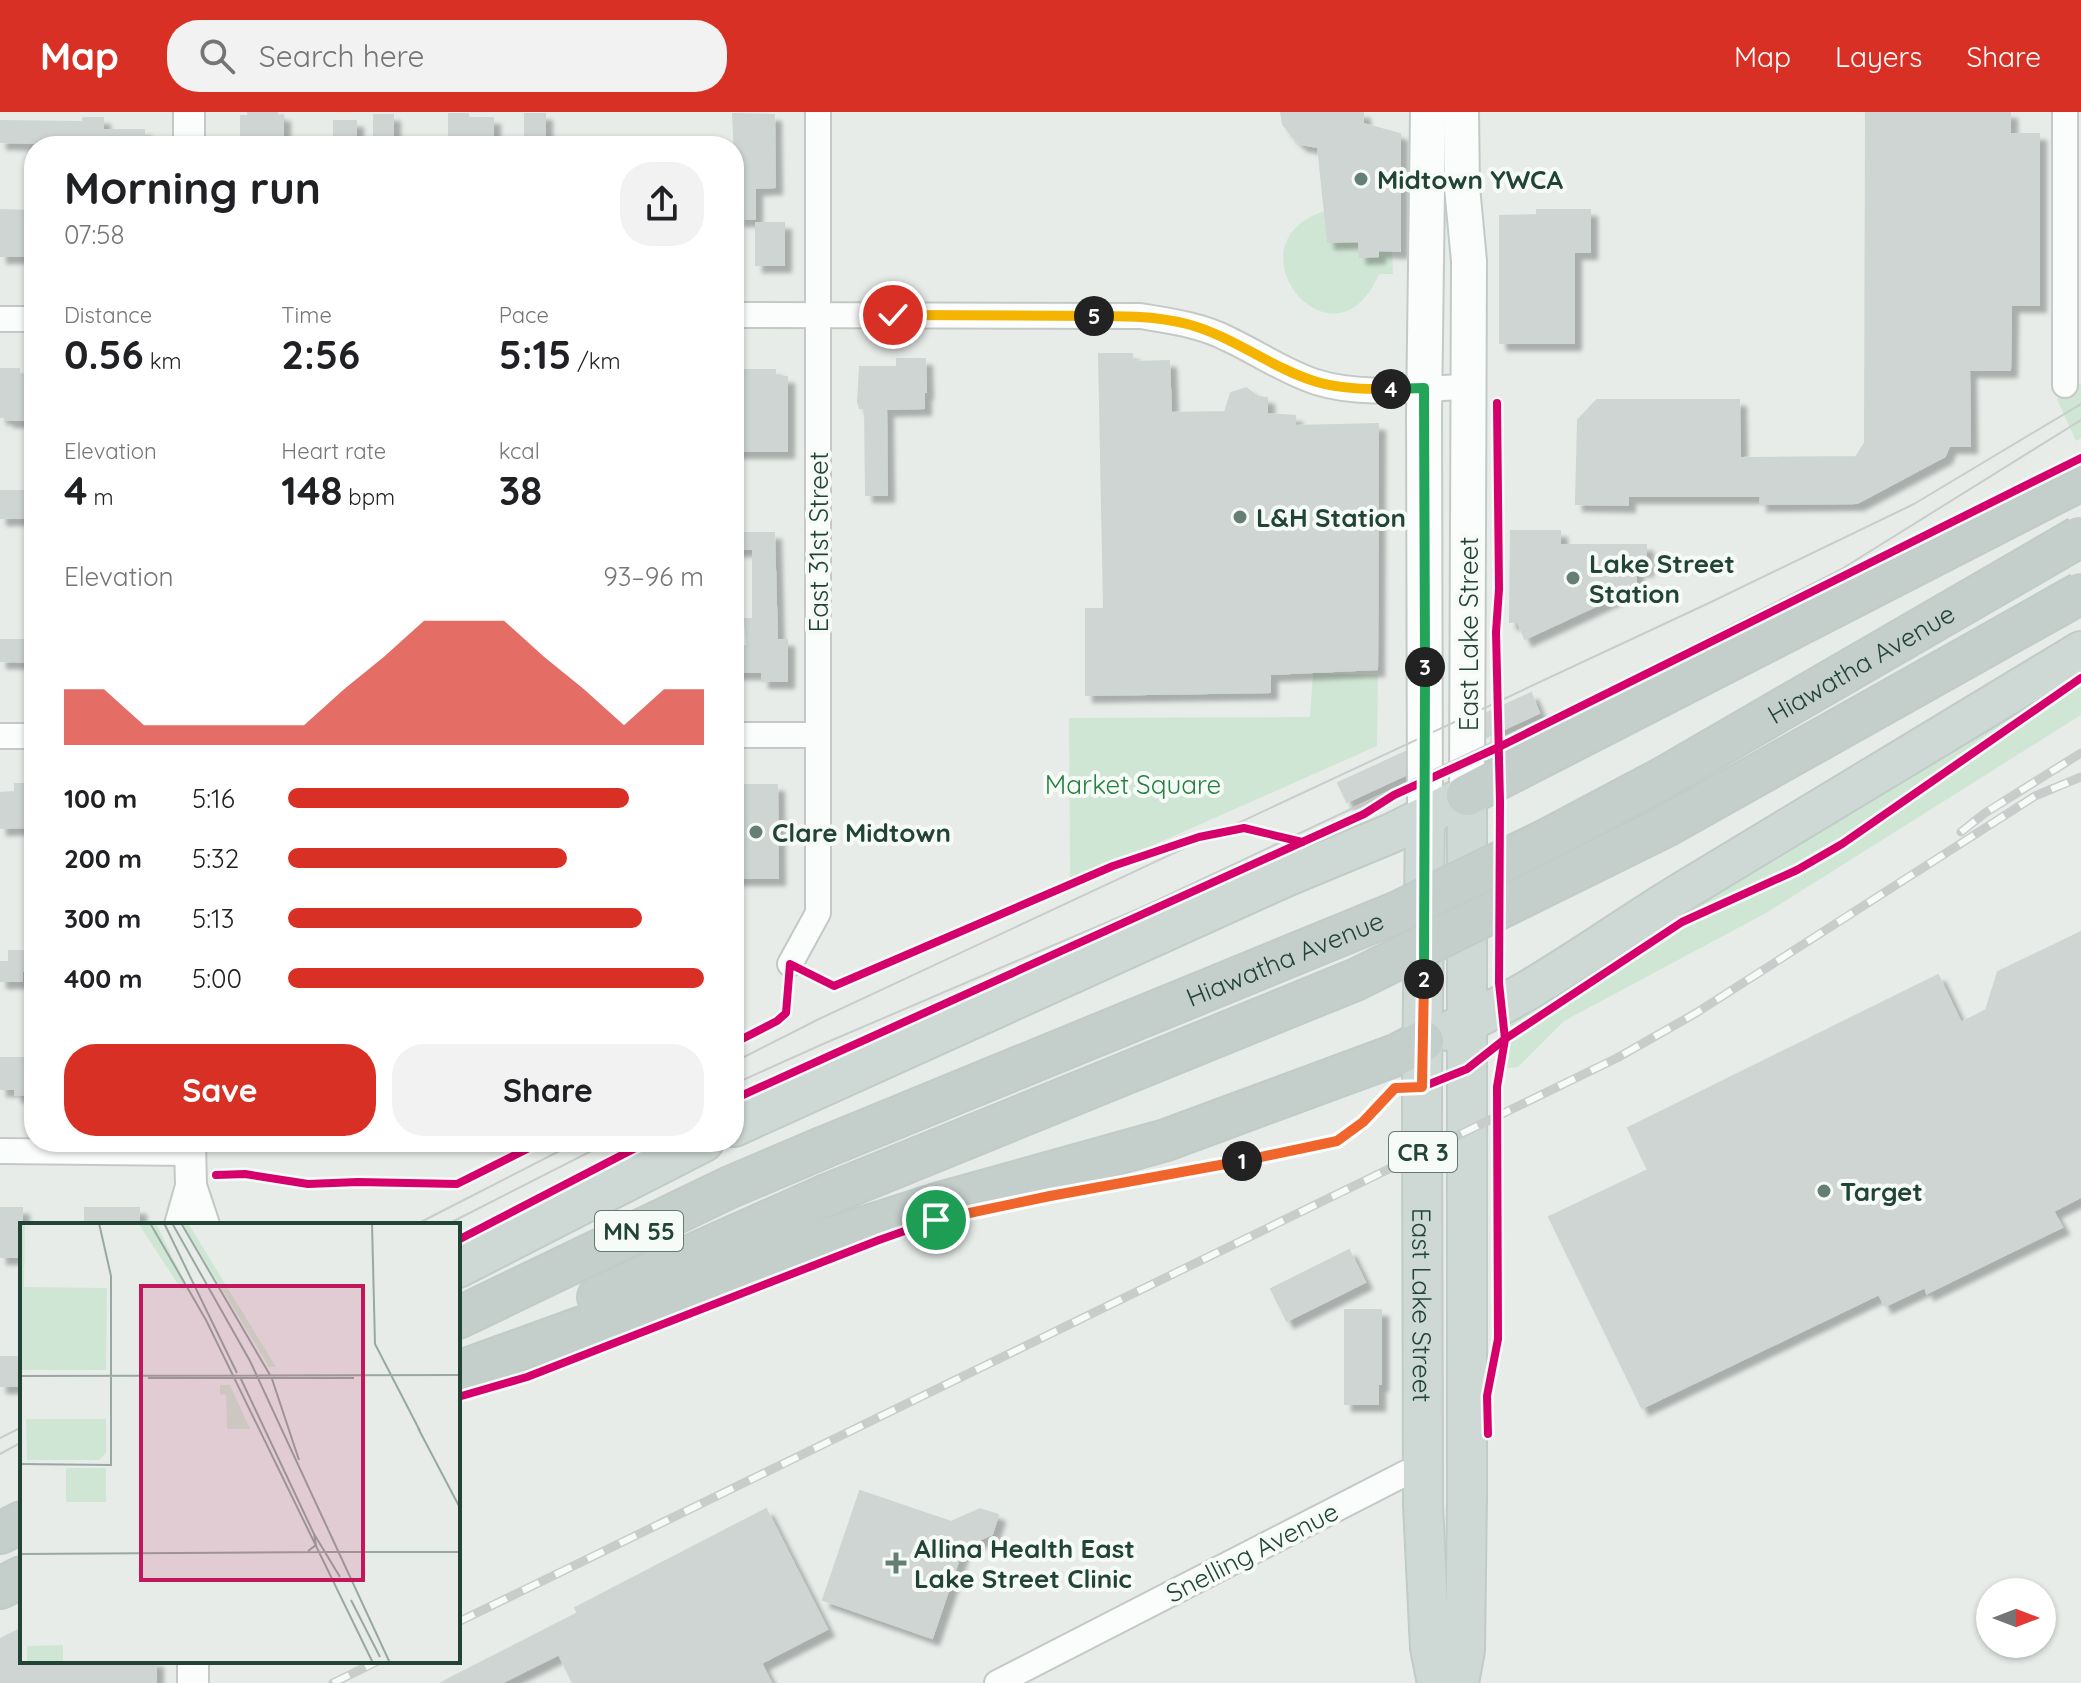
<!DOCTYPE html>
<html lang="en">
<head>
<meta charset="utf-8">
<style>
  :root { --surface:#fff; --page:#f2f2f2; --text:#202124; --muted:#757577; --accent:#d93025 }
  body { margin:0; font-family:Quicksand,sans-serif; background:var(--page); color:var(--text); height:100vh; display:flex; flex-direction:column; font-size:30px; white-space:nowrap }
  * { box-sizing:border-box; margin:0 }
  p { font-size:26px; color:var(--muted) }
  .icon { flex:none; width:44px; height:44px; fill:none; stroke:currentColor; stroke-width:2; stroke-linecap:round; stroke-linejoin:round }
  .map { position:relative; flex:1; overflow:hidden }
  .panel { position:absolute; left:24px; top:24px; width:720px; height:1016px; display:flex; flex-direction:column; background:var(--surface); border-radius:32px; box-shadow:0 2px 6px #0004 }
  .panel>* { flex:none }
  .needle { width:52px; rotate:90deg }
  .controls { position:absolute; left:1976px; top:1466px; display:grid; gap:16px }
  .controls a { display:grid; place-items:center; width:80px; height:80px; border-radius:50%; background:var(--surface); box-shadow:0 2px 6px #0004; font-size:40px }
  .pin { position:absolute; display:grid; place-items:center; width:68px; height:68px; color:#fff; margin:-34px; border:4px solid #fff; border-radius:50%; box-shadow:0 2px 8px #0007 }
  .km { position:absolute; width:40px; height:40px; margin:-20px; border-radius:50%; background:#222; color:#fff; font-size:22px; line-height:40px; text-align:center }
  .round { display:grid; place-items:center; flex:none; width:84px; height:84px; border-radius:32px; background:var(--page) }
  .summary { display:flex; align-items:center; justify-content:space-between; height:136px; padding:0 40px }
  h1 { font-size:44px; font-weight:800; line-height:60px }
  .figures { display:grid; grid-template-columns:repeat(3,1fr); gap:12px; height:136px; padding:8px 40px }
  .figures div { display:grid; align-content:center }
  .figures b { font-size:40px; font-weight:800 }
  .figures small { font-size:22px; font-weight:400 }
  .figures p { font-size:22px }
  .chart { height:224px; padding:16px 40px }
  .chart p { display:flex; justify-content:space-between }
  .chart svg { width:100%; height:144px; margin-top:8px; fill:var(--accent); opacity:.7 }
  .primary-button { display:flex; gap:16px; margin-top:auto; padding:16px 40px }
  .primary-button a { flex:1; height:92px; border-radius:32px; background:var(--accent); color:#fff; font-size:32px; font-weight:800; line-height:92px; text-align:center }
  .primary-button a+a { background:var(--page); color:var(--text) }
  ul { padding:0 40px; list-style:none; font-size:26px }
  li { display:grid; grid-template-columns:128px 96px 1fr; align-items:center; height:60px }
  li i { height:20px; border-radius:10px; background:var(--accent) }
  header { display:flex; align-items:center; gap:48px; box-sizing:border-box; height:112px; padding:0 40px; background:var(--accent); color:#fff }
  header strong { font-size:38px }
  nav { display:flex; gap:44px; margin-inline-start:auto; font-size:28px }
  .search { width:560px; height:72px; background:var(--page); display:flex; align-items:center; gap:20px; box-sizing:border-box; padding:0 28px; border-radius:32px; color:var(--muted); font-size:30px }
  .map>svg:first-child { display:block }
</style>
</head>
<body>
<header>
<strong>Map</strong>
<div class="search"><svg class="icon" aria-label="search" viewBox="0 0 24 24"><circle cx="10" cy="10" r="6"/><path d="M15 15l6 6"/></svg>Search here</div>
<nav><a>Map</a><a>Layers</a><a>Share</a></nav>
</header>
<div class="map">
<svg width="2081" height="1571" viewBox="0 0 2081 1571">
  <defs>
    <filter id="shadow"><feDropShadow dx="7" dy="7" stdDeviation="2" flood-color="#0004"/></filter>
  </defs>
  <rect width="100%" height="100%" fill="#e7ece9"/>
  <g fill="#cfe6d4">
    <path d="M1325 99 1328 130 1359 129 1360 145 1378 144V139L1392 138 1393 162H1379C1334 268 1223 131 1325 99Z"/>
    <polygon points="2081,271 2081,326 2076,329 2057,287"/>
    <polygon points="2081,557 2081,603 1766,801 1564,909 1518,955 1507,956 1509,909 1702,786"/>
    <polygon points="1313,561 1378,563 1377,634 1070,770 1069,606 1310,605"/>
  </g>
  <g fill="#cfd5d2" stroke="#cfd5d2" stroke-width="2" filter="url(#shadow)">
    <polygon points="1281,0 1363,0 1363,12 1400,22 1400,139 1378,138 1378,144 1360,145 1359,129 1328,130 1318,35 1301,32 1294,26 1283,12"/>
    <polygon points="1866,0 2010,0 2010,22 2039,22 2039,193 2011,193 2010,258 1969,258 1970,334 1949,334 1945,344 1857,391 1760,392 1761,384 1628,384 1628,393 1576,392 1578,308 1597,288 1739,288 1740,346 1856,345 1865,331"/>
    <polygon points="248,1 277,1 277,4 283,3 283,28 248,28 248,26 241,26 241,4 248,4"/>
    <polygon points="449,2 468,2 468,6 493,6 493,26 449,26"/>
    <rect x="525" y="2" width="20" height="25"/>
    <polygon points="733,2 774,3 775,75 755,76 755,107 738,107"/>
    <rect x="374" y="3" width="19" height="21"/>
    <polygon points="83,6 103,6 103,18 144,18 144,34 0,30 0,9 83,10"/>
    <rect x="334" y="9" width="22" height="19"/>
    <polygon points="0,98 34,99 34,144 0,144"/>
    <polygon points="1537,98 1590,98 1590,140 1574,140 1574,231 1500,231 1500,104 1537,103"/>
    <rect x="756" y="111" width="28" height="42"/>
    <polygon points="1099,242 1132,242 1132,250 1169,249 1171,301 1225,300 1231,281 1246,276 1258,285 1267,286 1267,302 1295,304 1295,314 1378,312 1377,557 1270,562 1270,580 1086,583 1086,497 1104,497"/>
    <polygon points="897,247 925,247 926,280 924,280 924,296 886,297 887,383 866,383 865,296 860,296 858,290 860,255 897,255"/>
    <polygon points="0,257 19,257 19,264 34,264 34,308 7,308 7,305 0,305"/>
    <polygon points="734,258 775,258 775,265 787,265 787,339 734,339"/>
    <rect x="0" y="379" width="26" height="27"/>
    <polygon points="1511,419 1560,419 1560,433 1646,433 1646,457 1636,457 1636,475 1525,527 1518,510 1510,510"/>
    <polygon points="734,421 774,421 777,528 787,528 787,569 762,569 762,560 734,560 734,534 747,534 745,507 753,507 753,437 734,437"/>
    <polygon points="0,528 34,528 34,550 0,549"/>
    <polygon points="1531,581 1539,601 1487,625 1487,601"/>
    <polygon points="1405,640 1405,663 1347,690 1338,671"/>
    <polygon points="15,672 34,672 34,715 0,716 0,681 15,680"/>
    <polygon points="734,673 777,673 778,766 734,766"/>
    <polygon points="2081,820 2081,1085 2053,1099 2062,1115 1927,1181 1925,1175 1885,1194 1879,1182 1642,1296 1549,1105 1648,1058 1628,1016 1938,863 1961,911 1986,898 1998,860"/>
    <polygon points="9,839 28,839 29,859 22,859 22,869 0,869 0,850 9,850"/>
    <polygon points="0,946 33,946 34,982 15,983 15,977 0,977"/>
    <rect x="0" y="1096" width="22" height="49"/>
    <rect x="85" y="1096" width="54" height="17"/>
    <polygon points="1349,1138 1365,1170 1287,1209 1271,1177"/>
    <polygon points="1345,1198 1381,1198 1381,1272 1378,1272 1378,1292 1345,1292"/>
    <rect x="0" y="1245" width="22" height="29"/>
    <polygon points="860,1379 951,1410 980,1397 998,1403 992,1422 963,1435 932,1526 823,1488"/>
    <polygon points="766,1397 827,1517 761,1551 771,1571 573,1571 559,1542 501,1571 441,1571 578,1501 575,1496"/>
    <polygon points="22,1516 22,1549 156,1549 156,1571 0,1571 0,1527"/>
  </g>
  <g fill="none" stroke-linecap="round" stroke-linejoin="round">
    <g stroke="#c4c9c6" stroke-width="28">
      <g id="minor">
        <polyline points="2065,0 2065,273"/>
        <path d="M734 203 1140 204C1170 209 1201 213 1228 227 1258 241 1285 260 1316 270 1364 285 1419 276 1468 275"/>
        <polyline points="0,207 34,207"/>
        <polyline points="734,623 818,623"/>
        <polyline points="0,624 34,624"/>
        <polyline points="790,852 818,801 818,0"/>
        <polyline points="0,1039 190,1041"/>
        <polyline points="997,1571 1406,1361 1423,1356"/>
      </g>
    </g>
    <g stroke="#c4c9c6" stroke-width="34">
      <g id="tertiary">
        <polyline points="189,34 189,0"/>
        <polyline points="191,1074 204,1113"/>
        <polyline points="180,1113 191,1074 190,1030"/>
        <polyline points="193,1549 193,1571"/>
      </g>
    </g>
    <g stroke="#c2cac6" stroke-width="38">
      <g id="secondary">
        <polyline points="1461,0 1462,75 1469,149 1467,683"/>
        <polyline points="1425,705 1424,302 1428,0"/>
      </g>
    </g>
    <g stroke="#c1cbc7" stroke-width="42">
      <g id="primary">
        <path id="s1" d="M1425 705 1422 975 1423 1393 1430 1536 1437 1571"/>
        <path d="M1448 919C1531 884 1605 827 1682 780 1815 699 1948 619 2081 539"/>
        <polyline points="734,1015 1288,764 1392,721 1467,683 1467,1385 1465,1538 1459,1571"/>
        <polyline points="458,1156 704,1030"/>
      </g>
    </g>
    <g stroke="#c1cbc7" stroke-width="44">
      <g id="trunk">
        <polyline points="1467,683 2081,368"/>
        <polyline points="598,1185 822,1085"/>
        <polyline points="458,1206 728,1076 822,1036"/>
        <polyline points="458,1260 809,1133 940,1091 1166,1028 1396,943 1423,929"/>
        <polyline points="0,1421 22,1410"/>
        <polyline points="0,1476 22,1465"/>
      </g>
    </g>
    <use href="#minor" stroke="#fbfcfc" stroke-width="24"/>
    <use href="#tertiary" stroke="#fbfcfc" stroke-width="30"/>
    <use href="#secondary" stroke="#fbfcfc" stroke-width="34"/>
    <use href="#primary" stroke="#ced8d4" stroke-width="38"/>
    <use href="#trunk" stroke="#c4ceca" stroke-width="40"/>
    <g stroke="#c8cdcb" stroke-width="2">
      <polyline points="734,950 819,907 1709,491 1914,392 2081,292"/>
      <polyline points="734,972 823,932 1145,794 1587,586 1840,458 2081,308"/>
      <polyline points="415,1113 577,1030"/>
      <polyline points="446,1113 609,1030"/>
      <polyline points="0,1326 22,1315"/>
      <polyline points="0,1342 22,1330"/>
    </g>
    <g stroke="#c8cdcb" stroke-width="9">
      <g id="rail">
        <polyline points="1961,720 1985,701 2081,641"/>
        <polyline points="458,1510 1617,946 1696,901 2035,684 2081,665"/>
        <polyline points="333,1571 378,1549"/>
      </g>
    </g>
    <use href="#rail" stroke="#f6fbf8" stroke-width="6" stroke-dasharray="18" stroke-linecap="butt"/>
    <g stroke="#c1cbc7" stroke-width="44" stroke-linecap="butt">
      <g id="trunk-bridge">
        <path id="s2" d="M822 1036 1400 799 1550 726 1663 666 2079 425"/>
        <polyline points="822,1085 1355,868 1666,714 2081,481"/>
      </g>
    </g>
    <use href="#trunk-bridge" stroke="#c4ceca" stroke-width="40"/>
    <g stroke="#f6fbf8" stroke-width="13">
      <g id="cycleway">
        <polyline points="734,931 777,909 786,901 790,852 834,874 1113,754 1199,725 1244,716 1302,730"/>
        <polyline points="734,987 1364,702 1394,683 1499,635 2081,346"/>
        <polyline points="216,1063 245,1062 308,1072 358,1070 457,1072 541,1030"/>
        <polyline points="458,1128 647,1030"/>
        <polyline points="458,1285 527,1265 879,1128 936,1108 1337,1029 1363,1010 1395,976 1422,975 1467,957 1505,927 1682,810 1797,758 1842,732 2081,566"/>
        <polyline points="1488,1322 1487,1284 1498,1227 1497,975 1505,927 1499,871 1500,689 1496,520 1499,477 1497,291"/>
      </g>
    </g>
    <use href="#cycleway" stroke="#d6006c" stroke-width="8"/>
  </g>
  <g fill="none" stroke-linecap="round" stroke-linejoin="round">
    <g stroke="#fff" stroke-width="16">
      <polyline id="split-1" points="936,1108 1050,1084 1242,1049"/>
    </g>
    <g stroke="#fff" stroke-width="16">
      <polyline id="split-2" points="1242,1049 1337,1029 1363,1010 1395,976 1422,975 1424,867"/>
    </g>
    <g stroke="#fff" stroke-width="16">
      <polyline id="split-3" points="1424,867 1425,555"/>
    </g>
    <g stroke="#fff" stroke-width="16">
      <polyline id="split-4" points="1391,277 1424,276 1425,555"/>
    </g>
    <g stroke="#fff" stroke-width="16">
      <path id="split-5" d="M1094 204C1125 204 1156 204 1187 212 1233 224 1271 256 1317 270 1341 277 1366 277 1391 277"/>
    </g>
    <g stroke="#fff" stroke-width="16">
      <polyline id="split-6" points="893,203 1094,204"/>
    </g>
    <use href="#split-1" stroke="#f0652b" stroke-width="10"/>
    <use href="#split-2" stroke="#f0652b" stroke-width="10"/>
    <use href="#split-3" stroke="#22a559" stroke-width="10"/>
    <use href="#split-4" stroke="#22a559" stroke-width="10"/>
    <use href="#split-5" stroke="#f5b400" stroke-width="10"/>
    <use href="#split-6" stroke="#f5b400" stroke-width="10"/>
  </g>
  <g fill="#667f75" stroke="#f6fbf8" stroke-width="3">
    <circle cx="1361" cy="67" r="8"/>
    <circle cx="1240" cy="405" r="8"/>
    <circle cx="1573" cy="466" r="8"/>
    <circle cx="756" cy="720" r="8"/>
    <circle cx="1824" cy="1079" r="8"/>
    <path d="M892 1439h8v8h8v8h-8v8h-8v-8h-8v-8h8z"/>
  </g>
  <g text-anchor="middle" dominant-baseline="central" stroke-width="8" stroke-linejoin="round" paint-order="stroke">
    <g fill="#f6fbf8" stroke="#617b71" stroke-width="2">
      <rect x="1389" y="1020" width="68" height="40" rx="6"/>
      <rect x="595" y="1099" width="88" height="40" rx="6"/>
    </g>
    <g font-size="24" font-weight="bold" fill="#214437">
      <text x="1423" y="1040">CR 3</text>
      <text x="639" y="1119">MN 55</text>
    </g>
    <g font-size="26" font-weight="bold" fill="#214437" stroke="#f6fbf8" text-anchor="start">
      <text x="1377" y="67">Midtown YWCA</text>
      <text x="1256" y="405">L&amp;H Station</text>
      <text x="1589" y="451">Lake Street<tspan x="1589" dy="30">Station</tspan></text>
      <text x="772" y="720">Clare Midtown</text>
      <text x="1840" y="1079">Target</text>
      <text x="914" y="1436">Allina Health East<tspan x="914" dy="30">Lake Street Clinic</tspan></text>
    </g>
    <g font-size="26" fill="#214437" stroke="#f6fbf8">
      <text transform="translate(818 430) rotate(-90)">East 31st Street</text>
      <text transform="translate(1468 522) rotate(-90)">East Lake Street</text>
      <text stroke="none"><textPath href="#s2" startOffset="1148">Hiawatha Avenue</textPath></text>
      <text stroke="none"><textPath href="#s2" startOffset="500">Hiawatha Avenue</textPath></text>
      <text stroke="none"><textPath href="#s1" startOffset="488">East Lake Street</textPath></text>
      <text transform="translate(1252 1440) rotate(-27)">Snelling Avenue</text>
    </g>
    <g font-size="26" fill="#268041" stroke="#f6fbf8">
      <text x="1133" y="672">Market Square</text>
    </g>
  </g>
  <g transform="translate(20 1111)">
    <rect width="440" height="440" fill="#e7ece9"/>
    <path d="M0 0H5L4 64 87 65 86 147H0ZM118 0H136L167 64 161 66ZM162 0H168L256 144H249ZM200 162H210L230 206H207L206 172 200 171ZM6 196H86V230L79 237H7ZM46 245H86V279H46ZM43 422V440H7V423Z" fill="#cfe6d4"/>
    <path fill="none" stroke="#98a9a2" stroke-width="2" d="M130 0 186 97 353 440M144 0 217 150M152 0 230 138 370 440M161 0 250 152M352 0 355 121 400 208M0 153 440 152M220 154 294 311 296 322 288 328M128 155H334M252 156 279 237M398 205 440 285M0 241 91 242V53L79 0M294 311 320 354M303 329H440M0 331 304 329M331 377 360 434"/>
    <path fill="#c2185b" fill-opacity="0.15" stroke="#c2185b" stroke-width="4" d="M121 63H343V357H121Z"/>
    <rect width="440" height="440" fill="none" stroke="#214437" stroke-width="4"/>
  </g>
</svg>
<div class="controls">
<a><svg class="needle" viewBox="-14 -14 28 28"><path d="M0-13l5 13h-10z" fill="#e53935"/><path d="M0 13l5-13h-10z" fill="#757577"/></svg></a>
</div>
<div class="pin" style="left:936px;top:1108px;background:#1e9e55"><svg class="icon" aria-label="arrive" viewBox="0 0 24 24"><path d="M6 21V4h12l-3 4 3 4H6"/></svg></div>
<div class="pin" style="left:893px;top:203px;background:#d93025"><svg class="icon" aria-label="check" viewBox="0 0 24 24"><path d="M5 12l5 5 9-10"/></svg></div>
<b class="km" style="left:1242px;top:1049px">1</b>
<b class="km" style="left:1424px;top:867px">2</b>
<b class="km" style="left:1425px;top:555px">3</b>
<b class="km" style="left:1391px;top:277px">4</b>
<b class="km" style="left:1094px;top:204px">5</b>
<section class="panel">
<div class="summary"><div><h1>Morning run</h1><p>07:58</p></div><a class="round"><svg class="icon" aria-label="share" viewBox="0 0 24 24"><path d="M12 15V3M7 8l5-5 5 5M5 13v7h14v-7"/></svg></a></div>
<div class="figures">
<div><p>Distance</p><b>0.56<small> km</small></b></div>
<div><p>Time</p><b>2:56</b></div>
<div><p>Pace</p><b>5:15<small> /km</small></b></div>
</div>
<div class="figures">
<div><p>Elevation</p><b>4<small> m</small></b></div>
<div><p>Heart rate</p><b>148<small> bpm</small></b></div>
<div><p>kcal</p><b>38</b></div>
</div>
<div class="chart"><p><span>Elevation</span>93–96 m</p>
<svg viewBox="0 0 160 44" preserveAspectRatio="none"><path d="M0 44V27L10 27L20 38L30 38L40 38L50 38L60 38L70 27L80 17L90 6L100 6L110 6L120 17L130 27L140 38L150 27L160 27V44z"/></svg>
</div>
<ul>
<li><b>100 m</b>5:16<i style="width:82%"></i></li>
<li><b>200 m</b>5:32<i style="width:67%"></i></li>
<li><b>300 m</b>5:13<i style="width:85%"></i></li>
<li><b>400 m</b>5:00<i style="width:100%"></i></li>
</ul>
<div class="primary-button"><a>Save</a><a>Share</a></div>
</section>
</div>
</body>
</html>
